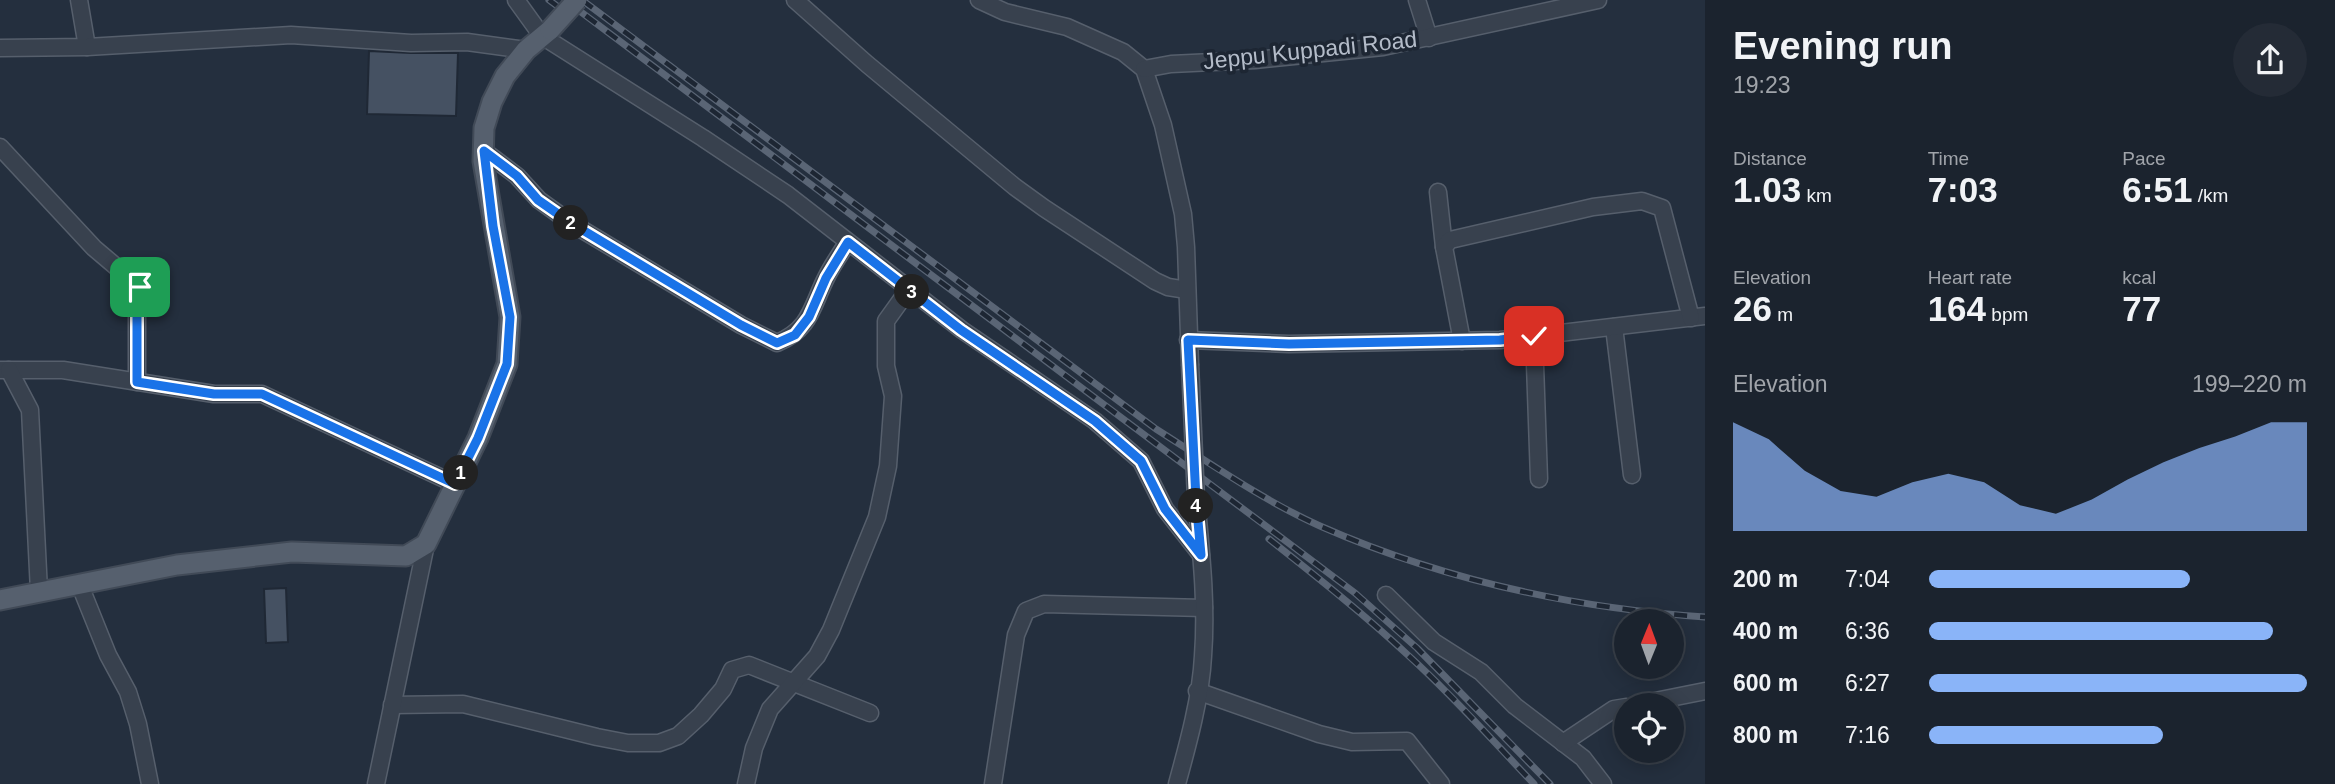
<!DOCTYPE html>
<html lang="en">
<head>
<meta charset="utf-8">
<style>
  :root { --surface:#1b232e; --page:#242b36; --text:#f1f3f6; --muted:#a0a4aa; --line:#39404a; --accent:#8ab4f8 }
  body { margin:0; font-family:Helvetica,sans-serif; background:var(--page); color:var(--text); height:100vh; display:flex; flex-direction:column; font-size:26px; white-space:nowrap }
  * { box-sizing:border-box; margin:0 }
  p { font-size:23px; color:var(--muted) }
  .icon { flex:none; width:38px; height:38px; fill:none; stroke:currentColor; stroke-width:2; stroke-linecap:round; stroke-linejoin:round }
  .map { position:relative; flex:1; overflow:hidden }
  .panel { display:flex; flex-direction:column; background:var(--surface); width:630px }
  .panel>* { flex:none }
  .needle { width:46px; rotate:1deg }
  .tools { position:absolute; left:1614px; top:609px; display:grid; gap:14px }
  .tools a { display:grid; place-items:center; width:70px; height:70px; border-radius:50%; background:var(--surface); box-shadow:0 4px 18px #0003,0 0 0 2px var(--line); font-size:35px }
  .pin { position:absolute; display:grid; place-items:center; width:60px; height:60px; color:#fff; margin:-30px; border-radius:14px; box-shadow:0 4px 10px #0006 }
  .km { position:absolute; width:35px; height:35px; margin:-18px; border-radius:50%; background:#222; color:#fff; font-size:19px; line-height:35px; text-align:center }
  .round { display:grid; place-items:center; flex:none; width:74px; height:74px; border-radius:37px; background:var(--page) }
  .head { display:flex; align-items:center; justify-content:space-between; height:119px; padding:0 28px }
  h1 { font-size:38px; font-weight:600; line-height:52px }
  .figures { display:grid; grid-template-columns:repeat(3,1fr); gap:10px; height:119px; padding:7px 28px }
  .figures div { display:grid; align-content:center }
  .figures b { font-size:35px; font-weight:600 }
  .figures small { font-size:19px; font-weight:400 }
  .figures p { font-size:19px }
  .chart { height:196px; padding:14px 28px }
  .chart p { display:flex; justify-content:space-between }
  .chart svg { width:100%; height:126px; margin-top:7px; fill:var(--accent); opacity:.7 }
  ul { padding:0 28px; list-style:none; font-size:23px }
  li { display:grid; grid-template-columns:112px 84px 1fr; align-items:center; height:52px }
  li i { height:18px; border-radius:9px; background:var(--accent) }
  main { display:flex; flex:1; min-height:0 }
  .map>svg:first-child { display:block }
</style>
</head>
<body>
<main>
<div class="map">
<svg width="1705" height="784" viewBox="0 0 1705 784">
  <rect width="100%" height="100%" fill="#242f3e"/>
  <g fill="#455162" stroke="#1f2835" stroke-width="2">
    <polygon points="369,51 411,53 458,53 456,116 367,114"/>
    <polygon points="286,588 288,642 266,643 264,589"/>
  </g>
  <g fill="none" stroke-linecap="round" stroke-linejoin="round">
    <g stroke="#565f6c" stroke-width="19">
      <g id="minor">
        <polyline points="79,0 87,47"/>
        <polyline points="516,0 542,36 703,138 788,195 962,330 1095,421 1141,461 1165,509 1201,555"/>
        <polyline points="795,0 867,64 1015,187 1044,208 1155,281 1168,287 1187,290"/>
        <polyline points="979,0 1005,12 1067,27 1123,52 1144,69 1163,125 1183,214 1186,247 1190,364"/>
        <polyline points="1417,0 1429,38"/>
        <polyline points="0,48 87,47 291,35 411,43 467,42 526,50"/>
        <polyline points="1144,69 1171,64 1255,60 1383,47 1598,0"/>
        <polyline points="0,147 94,248 140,287 137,312 137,382"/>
        <path d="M484 151 517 176 539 200 571 223 741 325 777 343C810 329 811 309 825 280 831 267 840 254 848 242"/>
        <polyline points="1438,192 1444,247"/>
        <polyline points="1614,327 1632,475"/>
        <polyline points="1534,336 1539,479"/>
        <polyline points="1188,340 1289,344 1500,340 1705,316"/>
        <polyline points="1462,341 1444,247 1450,240 1593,207 1642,201 1662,208 1691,318"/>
        <polyline points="0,370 63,370 214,394 262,394 455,484"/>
        <polyline points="9,370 30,410 39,591"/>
        <polyline points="79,583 108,655 128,692 138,724 150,784"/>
        <polyline points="1386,595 1434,642 1481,672 1515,706 1583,758 1603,784"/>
        <polyline points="1197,691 1319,734 1352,742 1407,741 1441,784"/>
        <polyline points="392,705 463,704 597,737 628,743 659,743 678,736 701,715 723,689 732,670 749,665 870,713"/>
        <polyline points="1635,705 1705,691"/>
        <polyline points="1563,743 1614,709 1626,707"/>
        <polyline points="376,784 426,544"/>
        <polyline points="746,784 754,748 770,709 817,656 831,630 877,517 888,466 893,396 886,366 886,321 909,289"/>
        <polyline points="993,784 1016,635 1026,611 1044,604 1204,608"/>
        <path d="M1177 784C1188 744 1201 697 1203 656 1207 603 1201 551 1196 499"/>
      </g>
    </g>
    <g stroke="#414a57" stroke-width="23">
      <polyline id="major" points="0,600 177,565 292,552 406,556 426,544 478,438 507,364 510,317 483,161 484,128 492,102 505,76 526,50 550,30"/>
    </g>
    <use href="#minor" stroke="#38414e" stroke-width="16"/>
    <use href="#major" stroke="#56606e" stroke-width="19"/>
    <g stroke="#5a6575" stroke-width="7">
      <g id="rail">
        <polyline points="549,0 572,17"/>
        <polyline points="565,0 1355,593 1417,648 1550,784"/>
        <path d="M582 0 1156 429C1208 462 1264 501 1320 526 1443 580 1572 608 1705 617"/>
        <path d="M1269 539C1317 577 1365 615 1410 657 1454 697 1493 741 1534 784"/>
      </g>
    </g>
    <use href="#rail" stroke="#1d2633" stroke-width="4.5" stroke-dasharray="13" stroke-linecap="butt"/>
    <g stroke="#565f6c" stroke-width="19" stroke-linecap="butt">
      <polyline id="minor-bridge" points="1190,364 1196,499"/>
    </g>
    <g stroke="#414a57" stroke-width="23" stroke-linecap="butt">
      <polyline id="major-bridge" points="550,30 577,0"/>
    </g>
    <use href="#minor-bridge" stroke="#38414e" stroke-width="16"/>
    <use href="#major-bridge" stroke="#56606e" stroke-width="19"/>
  </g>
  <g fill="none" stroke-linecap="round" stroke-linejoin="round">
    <g stroke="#fff" stroke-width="14">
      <polyline id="route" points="140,287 137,312 137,382 214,394 262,394 455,484 478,438 507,364 510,317 493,226 484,151 517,176 538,200 571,223 741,325 777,343 795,335 809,317 826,278 848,242 961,330 1095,421 1141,461 1165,509 1201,555 1196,499 1188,340 1289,344 1500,340 1534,336"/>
    </g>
    <use href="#route" stroke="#1a73e8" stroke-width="9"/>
  </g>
  <g text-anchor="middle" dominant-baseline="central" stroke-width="7" stroke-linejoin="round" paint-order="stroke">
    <g font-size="23" fill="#b4bcc9" stroke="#1d2633">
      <text transform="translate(1310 50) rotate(-6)">Jeppu Kuppadi Road</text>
    </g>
  </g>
</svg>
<div class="tools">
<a><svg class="needle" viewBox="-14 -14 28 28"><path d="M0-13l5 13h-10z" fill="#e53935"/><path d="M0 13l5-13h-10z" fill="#a0a4aa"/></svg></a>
<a><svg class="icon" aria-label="locate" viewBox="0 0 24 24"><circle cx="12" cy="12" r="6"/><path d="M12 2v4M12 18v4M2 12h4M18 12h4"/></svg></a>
</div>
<div class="pin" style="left:140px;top:287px;background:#1e9e55"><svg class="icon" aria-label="arrive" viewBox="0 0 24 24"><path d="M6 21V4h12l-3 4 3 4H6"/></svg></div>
<div class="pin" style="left:1534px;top:336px;background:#d93025"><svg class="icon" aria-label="check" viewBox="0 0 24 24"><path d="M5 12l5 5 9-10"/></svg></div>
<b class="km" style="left:461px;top:473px">1</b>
<b class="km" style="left:571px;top:223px">2</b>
<b class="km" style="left:912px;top:292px">3</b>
<b class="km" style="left:1196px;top:506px">4</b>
</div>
<section class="panel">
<div class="head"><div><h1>Evening run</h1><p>19:23</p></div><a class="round"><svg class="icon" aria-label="share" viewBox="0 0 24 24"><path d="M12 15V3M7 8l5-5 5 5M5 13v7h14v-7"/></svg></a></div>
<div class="figures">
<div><p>Distance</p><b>1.03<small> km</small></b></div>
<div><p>Time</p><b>7:03</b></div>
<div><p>Pace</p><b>6:51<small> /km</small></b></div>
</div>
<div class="figures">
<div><p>Elevation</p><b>26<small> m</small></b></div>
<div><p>Heart rate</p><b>164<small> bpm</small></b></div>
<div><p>kcal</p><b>77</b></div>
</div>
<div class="chart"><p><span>Elevation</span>199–220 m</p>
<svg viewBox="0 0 160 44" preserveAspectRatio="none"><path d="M0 44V6L10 12L20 23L30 30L40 32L50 27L60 24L70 27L80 35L90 38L100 33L110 26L120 20L130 15L140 11L150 6L160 6V44z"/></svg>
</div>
<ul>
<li><b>200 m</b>7:04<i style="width:69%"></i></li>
<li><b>400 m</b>6:36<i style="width:91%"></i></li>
<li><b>600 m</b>6:27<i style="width:100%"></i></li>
<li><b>800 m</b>7:16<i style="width:62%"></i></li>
</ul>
</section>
</main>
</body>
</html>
